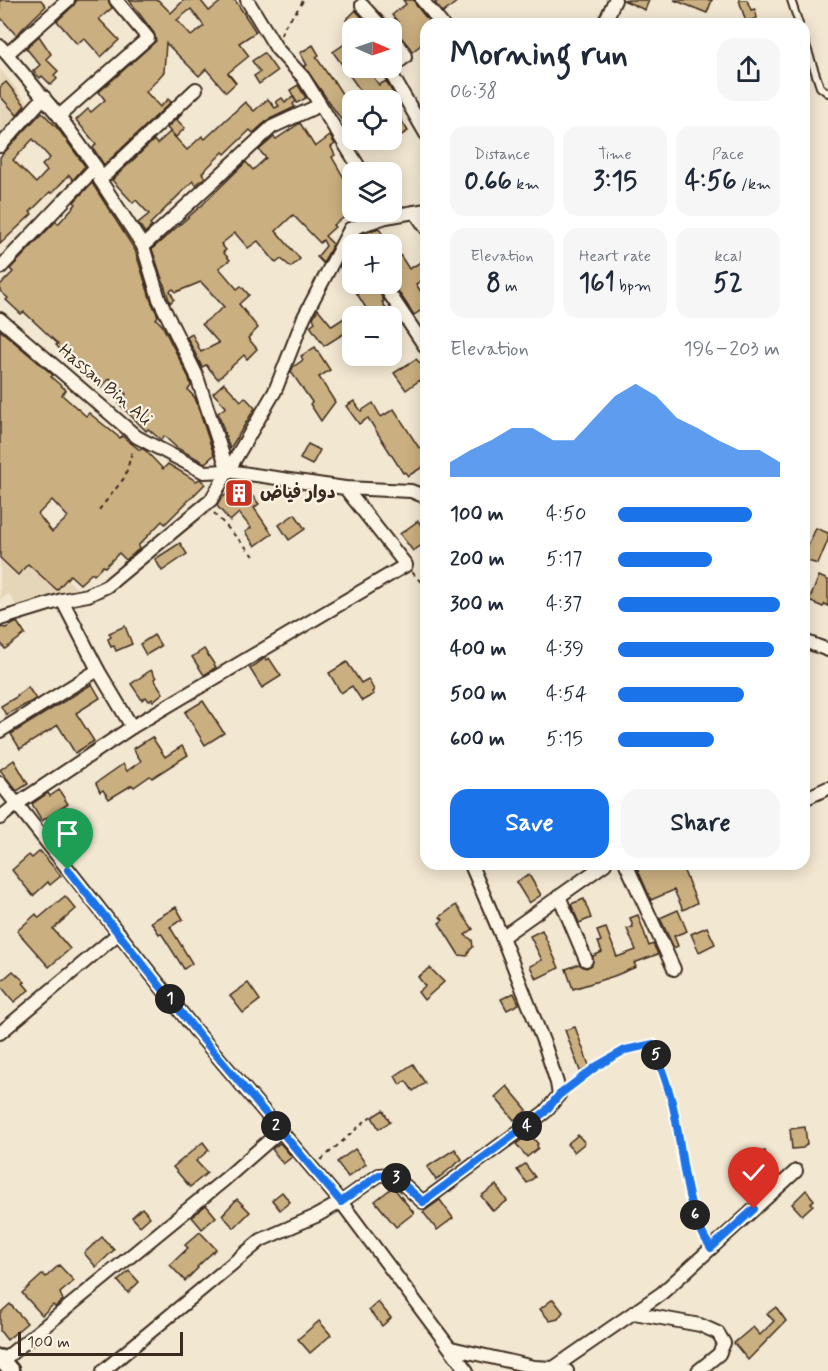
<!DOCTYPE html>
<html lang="en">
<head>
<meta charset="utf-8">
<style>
  :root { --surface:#fff; --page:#f6f6f7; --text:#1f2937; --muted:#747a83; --accent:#1a73e8 }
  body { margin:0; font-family:Mynerve,"Playpen Sans Arabic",sans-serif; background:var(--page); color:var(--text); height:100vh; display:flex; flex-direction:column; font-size:22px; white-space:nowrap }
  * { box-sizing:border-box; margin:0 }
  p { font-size:20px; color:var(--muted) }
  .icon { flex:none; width:33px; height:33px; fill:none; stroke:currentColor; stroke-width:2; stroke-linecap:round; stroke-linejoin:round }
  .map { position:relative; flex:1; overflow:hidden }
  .panel { position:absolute; left:420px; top:18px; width:390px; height:852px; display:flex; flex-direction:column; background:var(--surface); border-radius:18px; box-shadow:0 3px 15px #0003 }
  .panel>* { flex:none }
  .needle { width:39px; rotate:92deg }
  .fabs { position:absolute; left:342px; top:18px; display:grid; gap:12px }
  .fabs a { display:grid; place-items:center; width:60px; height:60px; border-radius:12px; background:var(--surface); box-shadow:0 3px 15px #0003; font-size:30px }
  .scale { position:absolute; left:18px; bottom:15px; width:165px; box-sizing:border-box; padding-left:6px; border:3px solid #3b2a1e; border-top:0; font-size:16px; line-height:21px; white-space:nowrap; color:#3b2a1e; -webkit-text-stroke:4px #fcf5e5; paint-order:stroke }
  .pin { position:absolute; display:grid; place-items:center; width:51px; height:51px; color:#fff; margin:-62px -26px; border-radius:50% 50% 50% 0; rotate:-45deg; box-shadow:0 0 6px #0007 }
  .pin .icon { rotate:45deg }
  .km { position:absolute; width:30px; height:30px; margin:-15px; border-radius:50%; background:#222; color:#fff; font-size:16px; line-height:30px; text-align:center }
  .round { display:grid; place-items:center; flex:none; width:63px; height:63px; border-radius:18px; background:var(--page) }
  .headline { display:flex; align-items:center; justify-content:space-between; height:102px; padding:0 30px }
  h1 { font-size:33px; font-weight:700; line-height:45px }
  .figures { display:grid; grid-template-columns:repeat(3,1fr); gap:9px; height:102px; padding:6px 30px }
  .figures div { display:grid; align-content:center; border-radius:15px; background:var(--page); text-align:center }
  .figures b { font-size:26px; font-weight:700 }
  .figures small { font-size:16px; font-weight:400 }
  .figures p { font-size:16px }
  .chart { height:168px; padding:12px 30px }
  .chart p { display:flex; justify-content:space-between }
  .chart svg { width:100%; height:108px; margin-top:6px; fill:var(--accent); opacity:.7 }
  .action { display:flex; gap:12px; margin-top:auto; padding:12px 30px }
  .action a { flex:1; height:69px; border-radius:18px; background:var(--accent); color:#fff; font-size:24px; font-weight:700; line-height:69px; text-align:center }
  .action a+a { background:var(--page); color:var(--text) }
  ul { padding:0 30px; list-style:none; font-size:20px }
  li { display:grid; grid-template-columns:96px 72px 1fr; align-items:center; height:45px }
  li i { height:15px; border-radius:8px; background:var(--accent) }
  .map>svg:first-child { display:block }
</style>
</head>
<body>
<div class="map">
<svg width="828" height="1371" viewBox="0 0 828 1371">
  <rect width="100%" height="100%" fill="#f2e7d1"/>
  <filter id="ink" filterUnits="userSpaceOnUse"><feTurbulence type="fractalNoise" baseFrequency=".0167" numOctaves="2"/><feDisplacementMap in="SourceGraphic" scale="12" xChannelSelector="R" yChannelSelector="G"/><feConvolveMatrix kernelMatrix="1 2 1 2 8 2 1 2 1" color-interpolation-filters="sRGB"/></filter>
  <g filter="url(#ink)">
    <g fill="#e6d6b9">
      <polygon points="0,69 29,104 0,135"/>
      <polygon points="0,519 77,588 18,609 9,594 0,600"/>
    </g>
    <g fill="#caaf80" stroke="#3b2a1e" stroke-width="1.5" fill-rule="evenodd">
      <polygon points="0,0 41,0 46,6 16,35 0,17"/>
      <polygon points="77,0 108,0 112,8 99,19 119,40 101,57 84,38 77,44 57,21 73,6"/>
      <path d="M129 0H158L171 13 184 0H203L201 1 209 11 223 0H235L256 32 239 43 249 56 228 73 236 83 226 92 206 69 199 76 166 43 164 72 146 92 160 107 168 99 171 102 104 165 93 148 96 144 76 120 88 109 91 112 105 100 99 92 156 41 154 33ZM191 9 204 26 191 36 177 20Z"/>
      <polygon points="403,0 414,0 416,5 431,24 426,24 426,41 412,52 398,33 391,28 398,22 392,15 406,4"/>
      <polygon points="439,0 459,0 443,13 435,3"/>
      <polygon points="623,0 649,0 645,10"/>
      <polygon points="674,0 712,0 707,13"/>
      <polygon points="739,0 747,0 751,10 755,9 757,18 746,22"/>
      <polygon points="356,10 356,11 372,28 354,28 346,20"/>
      <polygon points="39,36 51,54 46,59 58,71 54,75 57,79 51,85 42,76 40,78 33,71 40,65 26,48"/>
      <polygon points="349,41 352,47 352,68 367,68 379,85 386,81 399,103 393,107 408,131 392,141 392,100 367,100 333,52"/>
      <polygon points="313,45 319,55 316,57 331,79 332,78 349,105 352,103 352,135 304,66 307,65 300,53"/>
      <polygon points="264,53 277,71 259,84 254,76 260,72 252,61"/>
      <polygon points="6,82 25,105 17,115 0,96 0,87"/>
      <polygon points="298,85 306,98 297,103 290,90"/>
      <polygon points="293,97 296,101 293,104 295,107 268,120 253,133 250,130 225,154 223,152 202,173 205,177 196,185 193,181 150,224 152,226 145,233 138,223 149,214 136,200 133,203 112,180 154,140 157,144 170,132 187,150 202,136 205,139 245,102 254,111 268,99 275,108 279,106 276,102 282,98 285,102"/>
      <path d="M42 112 59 130 85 166 73 180 69 175 52 193 50 192 30 212 32 214 0 244V157ZM33 139 50 158 42 165 47 171 36 183 13 160Z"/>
      <polygon points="182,113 177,120 185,128 176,137 167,128"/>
      <polygon points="300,123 315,147 330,136 335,144 331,147 335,155 332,157 352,192 352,212 333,225 335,227 325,236 333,244 323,263 317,257 326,246 323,240 320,243 293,215 276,231 300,259 291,267 281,259 276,263 258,241 248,248 235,233 221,244 226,250 223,252 230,260 219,268 237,289 241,286 249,295 239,304 258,328 248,338 257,349 247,359 244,355 218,379 206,365 202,367 187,337 192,334 201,352 219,343 202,324 224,307 201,282 176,292 173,289 170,291 174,299 170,303 152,249 202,205 246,162 253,170 266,158 259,150 274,137 276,139"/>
      <polygon points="92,183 135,250 151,301 158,316 156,319 162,325 189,378 191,386 188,390 195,398 214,455 205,463 177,448 164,436 161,440 148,429 146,431 119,404 126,394 110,378 101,388 85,376 56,345 58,344 24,312 21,314 6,300 8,298 0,291 0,285 13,272 10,269 56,221 58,224 76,204 74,202"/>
      <polygon points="379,228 388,244 366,244 362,234"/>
      <polygon points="392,242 409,269 426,259 426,278 416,284 426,300 426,307 414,315 392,282"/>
      <polygon points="350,247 352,250 352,284 375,284 384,301 382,302 391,316 371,316 340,267"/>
      <polygon points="318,309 332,326 352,313 352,349 343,334 324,346 310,326 315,322 313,318"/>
      <path d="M0 330 53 375 51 377 66 390 62 395 86 416 89 413 120 438 122 436 140 450 141 448 145 450 163 469 168 464 196 481 200 479 205 484 165 524 162 521 138 546 139 549 126 560 119 553 105 567 103 566 94 575 92 573 80 584 70 575 57 590 28 564 18 575 0 558ZM52 500 68 517 52 532 38 514Z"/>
      <polygon points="315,347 330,370 319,377 335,402 321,421 310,404 312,402 291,372 293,367 303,360 301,356"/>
      <polygon points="416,359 426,369 426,390 420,380 406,390 394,373"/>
      <polygon points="224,383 241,401 245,397 255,408 230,449 218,413 226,407 213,393"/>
      <polygon points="354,401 361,411 373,403 381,417 394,409 419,448 426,443 426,465 408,476 405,472 403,473 368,418 359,424 346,406"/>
      <polygon points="308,444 320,450 312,465 300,459"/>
      <polygon points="241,482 259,504 254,508 272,534 255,546 245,532 251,528 239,513 230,521 217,506 221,499"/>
      <polygon points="295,514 305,529 289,540 279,525"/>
      <polygon points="418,521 426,532 426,542 413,551 400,534"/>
      <polygon points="816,528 828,533 828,540 818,564 804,560 804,555"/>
      <polygon points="180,543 187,554 162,571 155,559"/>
      <polygon points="819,576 828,580 828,606 825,604 823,607 809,601"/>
      <polygon points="17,622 25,634 5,649 0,642 0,627 6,628"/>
      <polygon points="125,626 132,644 116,651 114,646 111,647 108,639 111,637 109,633"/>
      <polygon points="154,635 161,646 146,655 140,644"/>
      <polygon points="204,649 216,667 204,675 192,657"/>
      <polygon points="265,658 266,660 269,658 281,676 262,688 250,669"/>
      <polygon points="347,662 361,683 368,679 374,690 372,692 374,694 362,701 352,686 341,693 329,673"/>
      <polygon points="151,670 156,678 154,679 163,693 153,701 152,699 149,701 146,697 142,700 131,684"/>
      <polygon points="92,684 100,698 76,713 94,741 75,753 58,725 20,749 11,734"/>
      <polygon points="28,687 36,699 6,715 1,706 18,696 17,695"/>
      <polygon points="203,701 224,733 205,745 185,712"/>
      <polygon points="152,737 165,757 182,746 188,755 152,778 150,776 134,787 132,785 109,799 103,790 100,792 96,783 123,764 127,771 141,761 133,749"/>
      <polygon points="14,760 28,784 17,791 0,770"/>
      <polygon points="59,790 68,804 42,821 32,804 48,793 50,796"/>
      <polygon points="40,851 61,876 50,885 48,882 33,896 12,870 29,855 32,858"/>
      <polygon points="645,864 681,864 697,903 683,910 674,890 651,900 637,868"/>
      <polygon points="529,875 541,895 529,903 516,882"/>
      <polygon points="65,896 76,909 53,929 70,949 49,967 17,931 36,914 39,918"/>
      <polygon points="584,899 591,918 579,923 571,904"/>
      <polygon points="456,905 473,929 465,935 472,940 473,947 470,950 467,956 459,955 439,923 443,920 440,917"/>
      <polygon points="176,907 183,919 170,927 192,963 184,969 161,933 159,934 151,922"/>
      <polygon points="678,910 687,931 674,936 678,946 674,948 660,918"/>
      <polygon points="638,915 649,946 653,944 658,954 634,963 636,967 614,976 573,989 566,969 579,964 586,968 592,965 593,956 602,952 598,942 601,941 597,931 606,928 617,957 636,950 627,929 633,927 630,918"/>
      <polygon points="707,927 715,944 699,952 691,934"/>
      <polygon points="542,930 559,968 536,979 530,966 542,960 530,936"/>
      <polygon points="430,968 444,982 424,1000 418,992 425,986 418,977"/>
      <polygon points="13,971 25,982 23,983 29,990 14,1002 0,985 0,982"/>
      <polygon points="248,983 260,1000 243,1013 230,996"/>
      <polygon points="514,993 519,1004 507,1010 501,999"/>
      <polygon points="575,1027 590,1068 580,1071 565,1030"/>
      <polygon points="413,1064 425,1083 413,1091 406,1081 400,1085 395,1076"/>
      <polygon points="507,1086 527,1110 514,1120 495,1097"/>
      <polygon points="383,1110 390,1122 379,1129 372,1117"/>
      <polygon points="805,1127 807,1144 803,1148 792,1149 790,1129"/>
      <polygon points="530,1134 538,1144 537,1145 538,1148 527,1157 516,1144"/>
      <polygon points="578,1135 585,1143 574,1152 567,1144"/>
      <polygon points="203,1142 209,1150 196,1161 207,1173 190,1187 173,1167"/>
      <polygon points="280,1143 292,1157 283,1164 272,1149"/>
      <polygon points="355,1149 366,1164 348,1177 337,1162"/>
      <polygon points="455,1149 462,1159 436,1180 427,1167"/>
      <polygon points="765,1151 771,1180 767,1180 768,1183 760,1185 753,1154"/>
      <polygon points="525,1164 535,1177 527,1183 517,1170"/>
      <polygon points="496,1185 507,1201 493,1211 481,1196"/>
      <polygon points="393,1187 414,1213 396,1227 375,1201"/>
      <polygon points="806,1190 814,1200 811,1203 813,1205 802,1215 792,1204"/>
      <polygon points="282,1192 290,1202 280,1210 272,1200"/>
      <polygon points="237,1199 250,1212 234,1228 222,1215"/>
      <polygon points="440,1200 453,1218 437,1230 423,1212"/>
      <polygon points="206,1205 216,1217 202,1229 192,1217"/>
      <polygon points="142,1208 150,1217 140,1226 132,1217"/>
      <polygon points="200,1232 216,1249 197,1267 198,1268 185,1281 170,1265 188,1248 185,1245"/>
      <polygon points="102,1237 114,1250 96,1267 84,1253"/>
      <polygon points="59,1265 74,1281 60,1293 63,1300 55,1307 53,1305 42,1315 22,1293 43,1274 46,1277"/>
      <polygon points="129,1271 139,1282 128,1293 118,1281"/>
      <polygon points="553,1299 563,1312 558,1319 550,1321 540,1309"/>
      <polygon points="378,1302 391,1318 382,1326 369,1310"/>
      <polygon points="10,1304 27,1323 7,1340 0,1331 0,1313"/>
      <polygon points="776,1307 786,1321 748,1360 734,1343 753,1327 760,1335 774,1321 767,1314"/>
      <polygon points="319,1321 331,1335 310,1353 298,1339"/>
    </g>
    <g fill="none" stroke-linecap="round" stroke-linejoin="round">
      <g stroke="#3b2a1e" stroke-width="10">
        <g id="service">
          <polyline points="791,0 799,24"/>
          <polyline points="804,39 820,87 828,93"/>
        </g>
      </g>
      <g stroke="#3b2a1e" stroke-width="16">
        <g id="minor">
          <polyline points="247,0 277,49 303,77 362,172"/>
          <polyline points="422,0 442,24"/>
          <polyline points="362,5 383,28"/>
          <polyline points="604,24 615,0"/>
          <polyline points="392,38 404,52 405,57 392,67"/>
          <polyline points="0,46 59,116 96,167 100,180 143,246 159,299 196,374 228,471"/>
          <polyline points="7,54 68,0"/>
          <polyline points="391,68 389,70 426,134"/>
          <polyline points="59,116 148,38 116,0"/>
          <polyline points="0,146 44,97"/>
          <polyline points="100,180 196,89"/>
          <polyline points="415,212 426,228"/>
          <polyline points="350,229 358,244"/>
          <polyline points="143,246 272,127 320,105"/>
          <polyline points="0,268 96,167"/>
          <polyline points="383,284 426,348"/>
          <polyline points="0,319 137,437 204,472 228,471 345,488 411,491 426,497"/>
          <polyline points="62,600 98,670 132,727 406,565 345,488"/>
          <polyline points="0,619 62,600 88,595 107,586 211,500 275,391 304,317 350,229 386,217 426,210"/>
          <polyline points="804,641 828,650"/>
          <polyline points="0,731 98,670"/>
          <polyline points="0,783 195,1030 341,1202 467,1371"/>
          <polyline points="804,799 828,788"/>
          <polyline points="0,818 17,804 132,727"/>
          <polyline points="626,864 674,969"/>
          <polyline points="471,865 502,937"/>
          <polyline points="559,896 586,960"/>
          <polyline points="0,1033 119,933"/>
          <polyline points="634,1313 700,1325 718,1333 724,1343 719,1354 698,1371"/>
          <polyline points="451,1348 534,1367 553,1368 567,1371"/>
          <polyline points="2,1361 224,1180 280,1131"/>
          <polyline points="103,1371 261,1240 316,1216 341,1202 379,1175 392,1174 423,1202 545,1112 559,1095 557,1083 545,1046 502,937 605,864"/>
          <polyline points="549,1371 662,1293 796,1171"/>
        </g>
      </g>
      <g stroke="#3b2a1e" stroke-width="20">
        <polyline id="tertiary" points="0,1358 11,1371"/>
      </g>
      <g stroke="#3b2a1e" stroke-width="2" stroke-dasharray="4.5 4.5" stroke-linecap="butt">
        <path d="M281 35C284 22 298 13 303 0"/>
        <polyline points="99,510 125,477 133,448"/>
        <polyline points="214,513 254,556"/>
        <polyline points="412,572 426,588"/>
        <path d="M568 1088 597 1066 625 1050 653 1044C659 1063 667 1082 672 1101 682 1139 684 1210 706 1240"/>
        <polyline points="321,1160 371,1116"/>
      </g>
      <use href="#service" stroke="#fcf5e5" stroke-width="6"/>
      <use href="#minor" stroke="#fcf5e5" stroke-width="12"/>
      <use href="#tertiary" stroke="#fcf5e5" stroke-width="15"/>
    </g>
  </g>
  <g fill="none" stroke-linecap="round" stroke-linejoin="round" filter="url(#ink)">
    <g stroke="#fff" stroke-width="12">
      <path id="route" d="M68 870 195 1030 341 1202 379 1175 392 1174 423 1202 545 1112 559 1095 597 1066 625 1050 653 1044C659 1063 667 1082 672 1102 684 1150 682 1206 711 1248L754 1209"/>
    </g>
    <use href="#route" stroke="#1a73e8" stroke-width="8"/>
  </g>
  <defs>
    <g id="building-square" transform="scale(1.5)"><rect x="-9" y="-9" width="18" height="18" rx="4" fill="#c8321e" stroke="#fcf5e5"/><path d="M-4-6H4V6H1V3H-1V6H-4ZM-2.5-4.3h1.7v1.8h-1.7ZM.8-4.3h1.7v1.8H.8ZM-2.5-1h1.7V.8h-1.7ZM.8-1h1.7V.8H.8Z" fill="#fff"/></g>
  </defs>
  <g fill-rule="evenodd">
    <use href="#building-square" x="239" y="493"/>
  </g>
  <g text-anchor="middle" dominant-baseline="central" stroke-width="4.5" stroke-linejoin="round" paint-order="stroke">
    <g font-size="18" fill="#3b2a1e" stroke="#fcf5e5">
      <text transform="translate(105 385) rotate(40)">Hassan Bin Ali</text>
    </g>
    <g font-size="18" font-weight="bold" fill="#3b2a1e" stroke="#fcf5e5" text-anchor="start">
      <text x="260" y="493">دوار فياض</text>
    </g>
  </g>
</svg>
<div class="fabs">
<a><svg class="needle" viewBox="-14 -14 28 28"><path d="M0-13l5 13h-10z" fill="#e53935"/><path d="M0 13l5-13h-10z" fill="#747a83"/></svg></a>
<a><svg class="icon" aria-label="locate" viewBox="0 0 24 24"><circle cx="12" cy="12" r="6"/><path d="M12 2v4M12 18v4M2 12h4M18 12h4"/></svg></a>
<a><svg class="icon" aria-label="layers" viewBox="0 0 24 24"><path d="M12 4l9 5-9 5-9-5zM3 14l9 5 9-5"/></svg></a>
<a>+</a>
<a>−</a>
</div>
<div class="scale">100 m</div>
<div class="pin" style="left:68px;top:870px;background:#1e9e55"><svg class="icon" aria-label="arrive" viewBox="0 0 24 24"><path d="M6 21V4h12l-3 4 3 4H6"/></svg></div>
<div class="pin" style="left:754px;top:1209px;background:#d93025"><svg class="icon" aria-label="check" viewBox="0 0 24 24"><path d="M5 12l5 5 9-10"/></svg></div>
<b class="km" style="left:170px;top:999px">1</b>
<b class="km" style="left:276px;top:1126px">2</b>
<b class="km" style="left:396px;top:1178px">3</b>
<b class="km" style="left:527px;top:1126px">4</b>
<b class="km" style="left:656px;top:1055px">5</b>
<b class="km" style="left:695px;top:1215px">6</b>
<section class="panel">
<div class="headline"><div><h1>Morning run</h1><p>06:38</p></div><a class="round"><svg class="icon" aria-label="share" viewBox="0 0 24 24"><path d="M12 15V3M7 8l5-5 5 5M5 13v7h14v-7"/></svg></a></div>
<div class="figures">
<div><p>Distance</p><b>0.66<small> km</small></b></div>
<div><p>Time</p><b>3:15</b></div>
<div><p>Pace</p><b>4:56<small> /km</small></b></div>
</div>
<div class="figures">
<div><p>Elevation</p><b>8<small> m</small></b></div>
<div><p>Heart rate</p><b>161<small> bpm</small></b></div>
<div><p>kcal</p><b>52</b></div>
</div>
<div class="chart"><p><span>Elevation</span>196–203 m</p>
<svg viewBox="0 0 160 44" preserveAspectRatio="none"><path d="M0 44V38L10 33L20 29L30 24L40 24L50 29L60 29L70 20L80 11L90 6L100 11L110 20L120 24L130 29L140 33L150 33L160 38V44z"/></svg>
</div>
<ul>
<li><b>100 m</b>4:50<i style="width:83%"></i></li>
<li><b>200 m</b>5:17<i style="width:58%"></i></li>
<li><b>300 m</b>4:37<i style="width:100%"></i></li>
<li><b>400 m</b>4:39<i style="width:96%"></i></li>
<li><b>500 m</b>4:54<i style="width:78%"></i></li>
<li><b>600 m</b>5:15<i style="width:59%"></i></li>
</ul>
<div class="action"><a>Save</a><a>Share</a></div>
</section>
</div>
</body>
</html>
